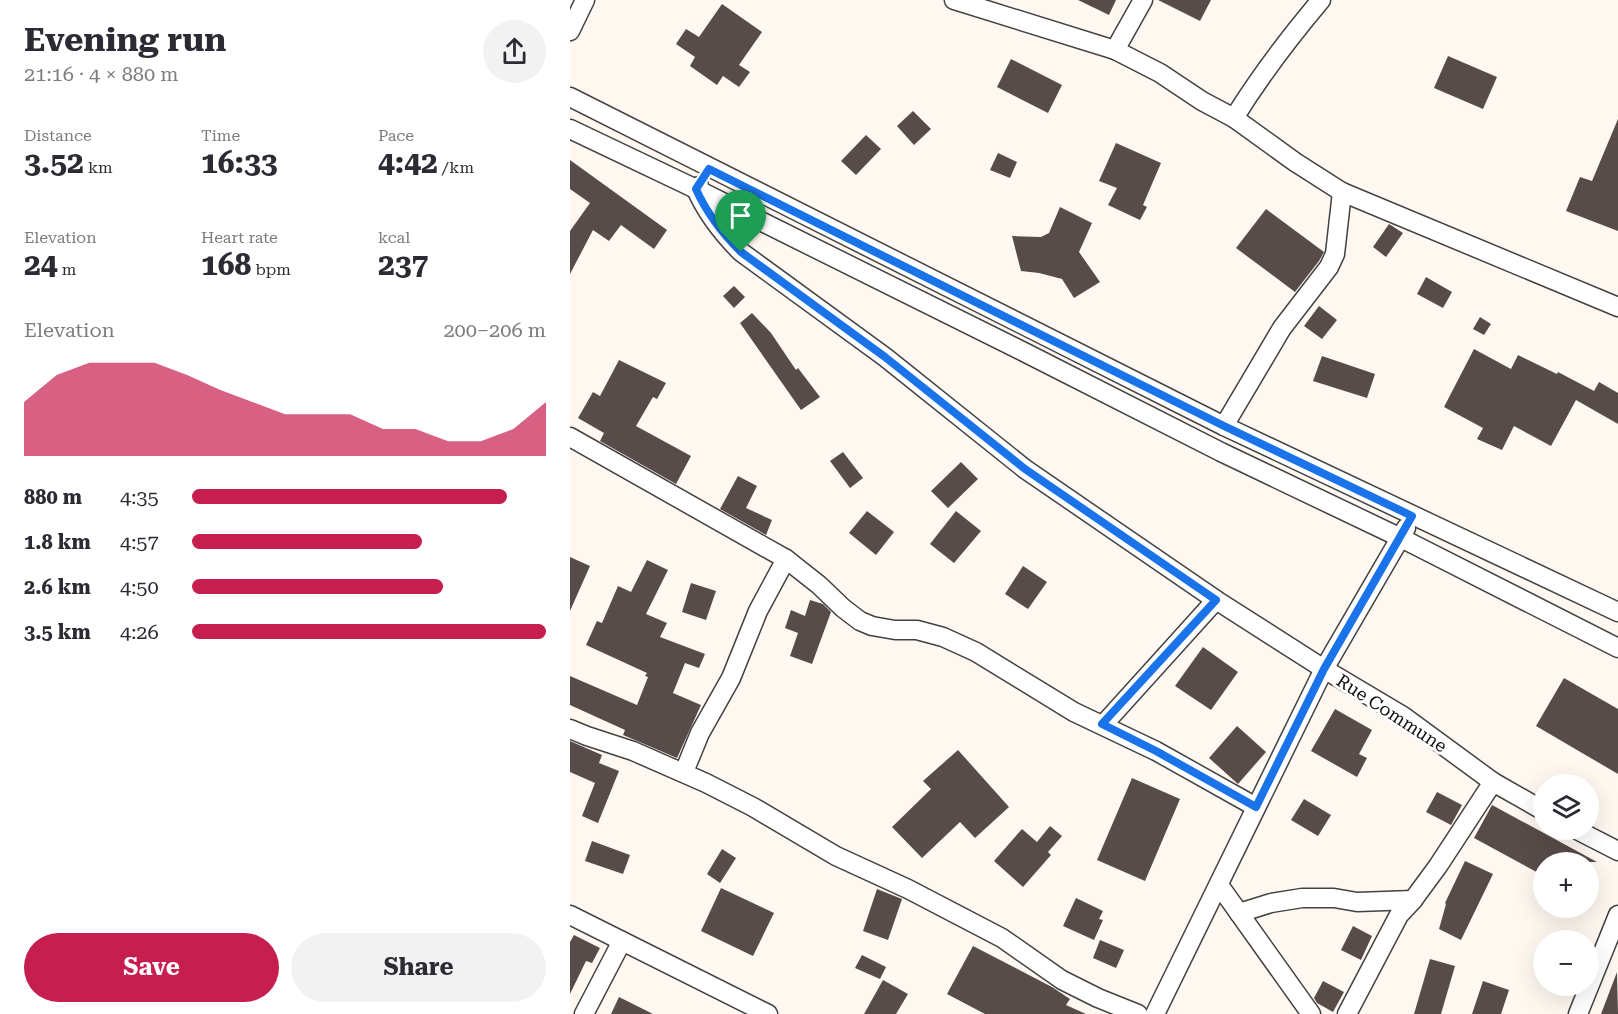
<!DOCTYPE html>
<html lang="en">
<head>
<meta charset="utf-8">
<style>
  :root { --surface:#fff; --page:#f2f2f3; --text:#2b2b33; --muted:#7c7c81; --accent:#c71e50 }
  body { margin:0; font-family:"Roboto Serif",serif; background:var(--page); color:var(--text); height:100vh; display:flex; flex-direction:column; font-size:22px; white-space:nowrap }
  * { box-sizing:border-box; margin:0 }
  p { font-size:20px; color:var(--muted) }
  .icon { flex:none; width:33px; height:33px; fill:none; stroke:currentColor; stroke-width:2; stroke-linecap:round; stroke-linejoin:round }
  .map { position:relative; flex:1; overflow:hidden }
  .sheet { display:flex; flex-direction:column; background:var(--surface); width:570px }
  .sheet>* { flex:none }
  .tools { position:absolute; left:963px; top:774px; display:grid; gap:12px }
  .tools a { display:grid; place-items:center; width:66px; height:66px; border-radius:50%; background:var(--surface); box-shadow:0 6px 24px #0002; font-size:30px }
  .pin { position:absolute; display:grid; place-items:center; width:51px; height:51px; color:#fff; margin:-62px -26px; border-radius:50% 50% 50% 0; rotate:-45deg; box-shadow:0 0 6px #0007 }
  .pin .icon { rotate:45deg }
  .round { display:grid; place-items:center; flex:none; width:63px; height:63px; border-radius:32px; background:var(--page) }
  .summary { display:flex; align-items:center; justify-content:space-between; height:102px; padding:0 24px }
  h1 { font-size:33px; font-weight:700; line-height:45px }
  .stats { display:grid; grid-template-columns:repeat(3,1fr); gap:9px; height:102px; padding:6px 24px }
  .stats div { display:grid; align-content:center }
  .stats b { font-size:30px; font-weight:700 }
  .stats small { font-size:16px; font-weight:400 }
  .stats p { font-size:16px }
  .chart { height:168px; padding:12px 24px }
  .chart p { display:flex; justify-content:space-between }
  .chart svg { width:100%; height:108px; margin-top:6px; fill:var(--accent); opacity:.7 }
  .primary-button { display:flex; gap:12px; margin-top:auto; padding:12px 24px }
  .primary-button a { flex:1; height:69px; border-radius:36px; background:var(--accent); color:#fff; font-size:24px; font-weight:700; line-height:69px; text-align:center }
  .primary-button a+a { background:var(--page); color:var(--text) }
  ul { padding:0 24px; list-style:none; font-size:20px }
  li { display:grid; grid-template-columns:96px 72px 1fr; align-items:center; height:45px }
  li i { height:15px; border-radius:8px; background:var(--accent) }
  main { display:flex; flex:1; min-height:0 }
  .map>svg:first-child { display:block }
</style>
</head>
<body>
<main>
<section class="sheet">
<div class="summary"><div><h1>Evening run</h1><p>21:16 · 4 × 880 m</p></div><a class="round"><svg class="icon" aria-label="share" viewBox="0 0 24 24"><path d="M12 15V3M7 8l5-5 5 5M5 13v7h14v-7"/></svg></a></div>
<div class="stats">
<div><p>Distance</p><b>3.52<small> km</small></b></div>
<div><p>Time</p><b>16:33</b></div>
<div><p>Pace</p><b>4:42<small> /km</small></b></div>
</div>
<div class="stats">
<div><p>Elevation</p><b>24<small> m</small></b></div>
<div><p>Heart rate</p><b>168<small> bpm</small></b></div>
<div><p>kcal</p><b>237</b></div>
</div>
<div class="chart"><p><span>Elevation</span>200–206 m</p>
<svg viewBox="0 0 160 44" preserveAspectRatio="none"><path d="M0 44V22L10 11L20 6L30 6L40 6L50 11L60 17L70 22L80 27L90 27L100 27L110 33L120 33L130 38L140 38L150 33L160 22V44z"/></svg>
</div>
<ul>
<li><b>880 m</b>4:35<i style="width:89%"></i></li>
<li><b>1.8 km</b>4:57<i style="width:65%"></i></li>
<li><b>2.6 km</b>4:50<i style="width:71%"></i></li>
<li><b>3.5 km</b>4:26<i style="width:100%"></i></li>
</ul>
<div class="primary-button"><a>Save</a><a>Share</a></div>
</section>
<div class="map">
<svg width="1048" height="1014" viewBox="0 0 1048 1014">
  <rect width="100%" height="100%" fill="#fff8f0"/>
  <g fill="#584c4a">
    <polygon points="508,0 546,0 539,15"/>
    <polygon points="588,0 641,0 630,21"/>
    <polygon points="152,4 192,32 169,65 180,72 169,87 153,76 147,85 120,66 125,57 106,44 116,29 129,37"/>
    <polygon points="878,56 927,77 913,109 864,88"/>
    <polygon points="441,59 492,85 478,113 427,87"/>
    <polygon points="343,111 361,129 344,145 327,126"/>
    <polygon points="1048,119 1048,231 996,211 1010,177 1022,181"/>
    <polygon points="296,135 311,149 286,175 271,161"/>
    <polygon points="546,143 591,163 573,205 577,207 570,220 538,205 547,188 529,181"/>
    <polygon points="428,153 447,162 440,178 420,170"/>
    <polygon points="0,160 97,230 84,249 51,225 39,241 23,230 0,274 0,231 20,203 0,189"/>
    <polygon points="490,207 522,223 509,252 530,282 504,298 492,279 469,273 451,271 442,236 471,237 479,233"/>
    <polygon points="696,209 754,252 749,261 725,292 666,248"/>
    <polygon points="819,224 833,233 816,257 803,247"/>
    <polygon points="856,277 882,292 873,308 847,294"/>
    <polygon points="164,286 175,297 164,308 153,296"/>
    <polygon points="749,306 767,320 752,339 734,326"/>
    <polygon points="182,313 201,333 226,370 228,368 250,397 231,410 170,323"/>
    <polygon points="910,317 921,324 914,335 903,329"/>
    <polygon points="904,349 941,369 948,355 987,374 988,372 1024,391 1029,382 1048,393 1048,424 1006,400 981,446 944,426 932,450 907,439 913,428 874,407"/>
    <polygon points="752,356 805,374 797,398 743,381"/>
    <polygon points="49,360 96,383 87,399 83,397 66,426 121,456 106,484 30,441 34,433 8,418 23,392 30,396"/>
    <polygon points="273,452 293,478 280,488 260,461"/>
    <polygon points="391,462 408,479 378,508 361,491"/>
    <polygon points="168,476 187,486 176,508 202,520 196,535 150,509"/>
    <polygon points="297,511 324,532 306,555 279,533"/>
    <polygon points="386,511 411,531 384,563 360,544"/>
    <polygon points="0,557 20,566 0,611"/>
    <polygon points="77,560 98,570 76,614 97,623 90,637 135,654 129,668 115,663 103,693 131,705 107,758 53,735 55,730 0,705 0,676 67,705 78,677 75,676 77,673 16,645 27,621 32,623 48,586 61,592"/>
    <polygon points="453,566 477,582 458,609 435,594"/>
    <polygon points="121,583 146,591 136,620 112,612"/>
    <polygon points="240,600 253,604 261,612 242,664 220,656 228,633 215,628 221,610 235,616"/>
    <polygon points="633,647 668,672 641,710 605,686"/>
    <polygon points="994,678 1048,709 1048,774 966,726"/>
    <polygon points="765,709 802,730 789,754 797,758 787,777 741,751"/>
    <polygon points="667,726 696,752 668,784 639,758"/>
    <polygon points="0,741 32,755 29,763 49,771 28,823 12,816 25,783 0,772"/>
    <polygon points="388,750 439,807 405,838 390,822 352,858 322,827 361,789 353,781"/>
    <polygon points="562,778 610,799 575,881 527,860"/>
    <polygon points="867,792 892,805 881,825 856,812"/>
    <polygon points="734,799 761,815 748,836 721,820"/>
    <polygon points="922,805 1027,862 974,862 974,876 904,838"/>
    <polygon points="480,826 492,836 478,852 481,855 453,887 424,861 452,829 467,842"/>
    <polygon points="22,841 60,855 53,874 15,861"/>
    <polygon points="152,849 166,858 150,883 137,874"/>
    <polygon points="895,861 923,874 891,940 869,929 876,904 875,903"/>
    <polygon points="151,888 204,913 183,956 131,931"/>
    <polygon points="307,889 332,899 318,940 293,931"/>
    <polygon points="506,898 533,911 529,919 533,920 524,940 493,926"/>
    <polygon points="783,926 802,936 791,960 771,950"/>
    <polygon points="4,935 30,948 22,963 16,961 0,994 0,942"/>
    <polygon points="530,940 554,950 546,968 523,958"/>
    <polygon points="403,946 482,987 500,999 496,1005 516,1014 415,1014 377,994"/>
    <polygon points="292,955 316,967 310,979 285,968"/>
    <polygon points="860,959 885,966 871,1014 844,1014"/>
    <polygon points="1047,972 1048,1014 1031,1014"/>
    <polygon points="313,980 338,994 326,1014 294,1014"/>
    <polygon points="753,981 774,992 763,1012 747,1003 744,998"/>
    <polygon points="913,981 939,990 931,1014 902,1014"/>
    <polygon points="49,997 83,1014 41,1014"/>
  </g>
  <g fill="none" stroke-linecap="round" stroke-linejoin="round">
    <g stroke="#424242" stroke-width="21">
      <g id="street">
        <polyline points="384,0 545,50 590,73 632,101 664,118 725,162 772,192 1048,307"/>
        <polyline points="0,31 15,0"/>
        <polyline points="545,50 573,0"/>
        <polyline points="0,97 654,426 1048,612"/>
        <path d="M664 118C690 76 719 38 751 0"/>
        <polyline points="0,129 126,189 454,352 651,452 831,538 1048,648"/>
        <path d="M129 186 126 189C137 214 152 233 171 252L315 357 455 469 646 600 754 669 833 716 923 782 974 811"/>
        <polyline points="654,426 712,328 759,267 765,254 772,192"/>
        <polyline points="0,437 216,559 249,585 273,608 290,621 302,626 325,630 347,630 373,637 406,652 504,712 586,751 686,807"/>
        <polyline points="533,725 646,600"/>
        <polyline points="0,729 17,736 63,751 136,783 183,807 266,856 338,889 432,938 492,980 528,998 568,1014"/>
        <polyline points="114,772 130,733 161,678 188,611 216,559"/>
        <polyline points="1007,830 1048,851"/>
        <polyline points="649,885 741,1014"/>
        <polyline points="669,913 701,903 732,898 764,898 787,902 843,900"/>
        <polyline points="0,915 198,1014"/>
        <polyline points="14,1014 52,941"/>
        <polyline points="585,1014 754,669 836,528"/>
        <polyline points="777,1014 829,915 843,900 868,866 923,782"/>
        <polyline points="1008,1014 1048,915"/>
      </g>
    </g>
    <use href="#street" stroke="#fff" stroke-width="18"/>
  </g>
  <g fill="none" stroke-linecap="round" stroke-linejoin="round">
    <g stroke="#fff" stroke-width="12">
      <path id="route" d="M139 169 654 426 842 516 754 669 686 807 586 751 532 724 646 600 455 469 315 357 171 252C152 233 137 214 126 189Z"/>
    </g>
    <use href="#route" stroke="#1a73e8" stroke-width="8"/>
  </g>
  <g text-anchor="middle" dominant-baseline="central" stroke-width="6" stroke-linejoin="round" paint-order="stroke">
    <g font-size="18" fill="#0f0f0f" stroke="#fff">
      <text transform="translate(822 713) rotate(33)">Rue Commune</text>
    </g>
  </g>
</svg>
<div class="tools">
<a><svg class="icon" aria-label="layers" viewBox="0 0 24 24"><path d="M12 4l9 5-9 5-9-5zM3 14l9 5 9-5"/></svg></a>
<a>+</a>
<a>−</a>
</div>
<div class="pin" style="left:171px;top:252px;background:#1e9e55"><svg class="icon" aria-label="arrive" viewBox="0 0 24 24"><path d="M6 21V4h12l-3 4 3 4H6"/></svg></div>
</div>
</main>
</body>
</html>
